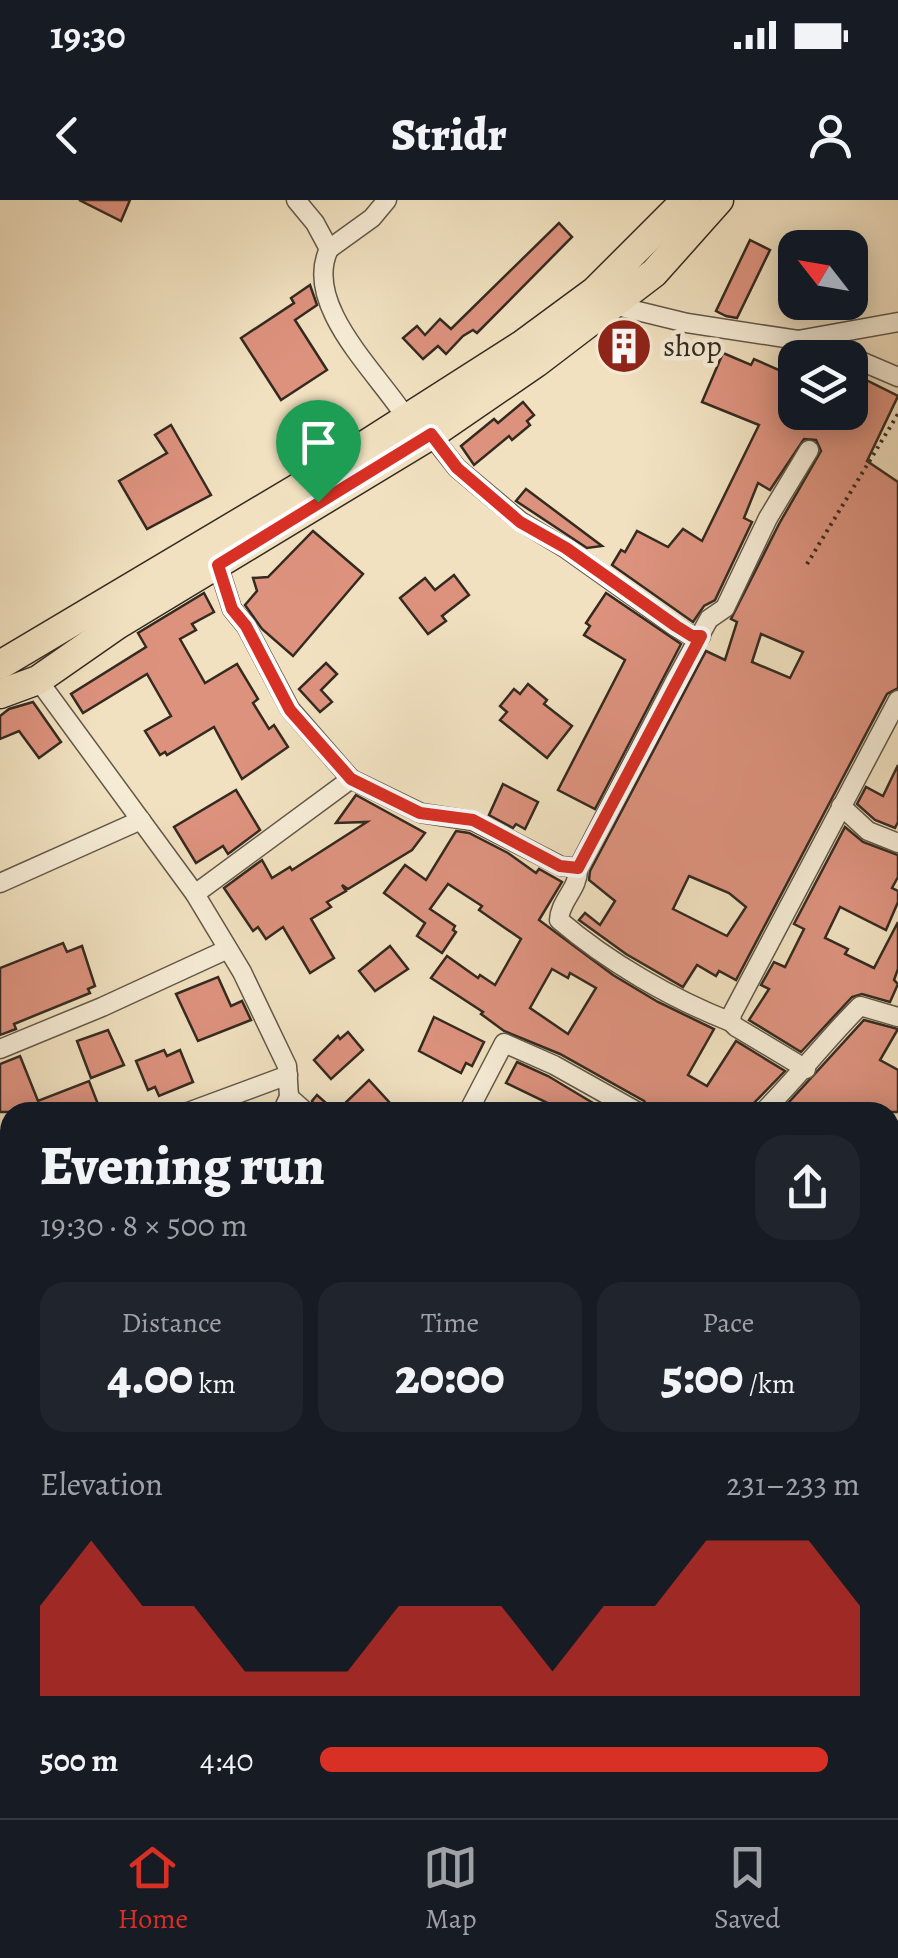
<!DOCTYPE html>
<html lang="en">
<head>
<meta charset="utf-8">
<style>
  :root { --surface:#171b24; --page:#20242c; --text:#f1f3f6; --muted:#9ea1a6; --line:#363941; --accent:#d93025 }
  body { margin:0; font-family:Alegreya,serif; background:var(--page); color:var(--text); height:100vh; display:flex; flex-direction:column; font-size:38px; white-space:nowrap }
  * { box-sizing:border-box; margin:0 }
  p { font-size:32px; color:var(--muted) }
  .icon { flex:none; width:55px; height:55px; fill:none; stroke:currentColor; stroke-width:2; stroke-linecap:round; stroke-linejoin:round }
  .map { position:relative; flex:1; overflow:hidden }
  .details { position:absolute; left:0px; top:902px; width:900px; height:718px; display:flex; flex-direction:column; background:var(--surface); border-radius:30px 30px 0 0; box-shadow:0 5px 25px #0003 }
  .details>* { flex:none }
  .needle { width:65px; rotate:301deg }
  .buttons { position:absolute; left:778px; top:30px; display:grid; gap:20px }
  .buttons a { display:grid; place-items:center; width:90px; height:90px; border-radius:20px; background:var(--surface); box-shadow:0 5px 25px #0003; font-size:50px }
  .pin { position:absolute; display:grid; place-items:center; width:85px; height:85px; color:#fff; margin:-102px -42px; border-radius:50% 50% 50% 0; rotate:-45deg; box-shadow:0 0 10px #0007 }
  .pin .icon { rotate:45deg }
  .round { display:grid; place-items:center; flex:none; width:105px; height:105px; border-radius:30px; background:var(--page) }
  .summary { display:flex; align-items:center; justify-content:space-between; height:170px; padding:0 40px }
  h1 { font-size:55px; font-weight:800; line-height:75px }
  .figures { display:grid; grid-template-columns:repeat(3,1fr); gap:15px; height:170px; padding:10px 40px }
  .figures div { display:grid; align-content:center; border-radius:25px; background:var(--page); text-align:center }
  .figures b { font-size:50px; font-weight:800 }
  .figures small { font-size:28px; font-weight:400 }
  .figures p { font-size:28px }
  .chart { height:280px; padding:20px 40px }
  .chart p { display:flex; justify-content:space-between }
  .chart svg { width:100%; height:180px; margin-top:10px; fill:var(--accent); opacity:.7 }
  ul { padding:0 40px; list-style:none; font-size:32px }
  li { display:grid; grid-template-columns:160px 120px 1fr; align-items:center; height:75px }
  li i { height:25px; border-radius:12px; background:var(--accent) }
  .status { display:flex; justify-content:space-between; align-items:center; height:70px; padding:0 50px; background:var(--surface); direction:ltr }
  .status svg { height:28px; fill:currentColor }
  header { display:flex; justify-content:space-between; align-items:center; height:130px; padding:0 40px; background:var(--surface); font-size:45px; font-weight:800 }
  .menu { display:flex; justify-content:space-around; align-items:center; height:140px; border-top:2px solid var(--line); background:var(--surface); font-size:28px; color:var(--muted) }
  .menu a { display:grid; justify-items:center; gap:5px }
  .menu .on { color:var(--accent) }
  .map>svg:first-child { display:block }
</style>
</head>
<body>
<div class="status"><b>19:30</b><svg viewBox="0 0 49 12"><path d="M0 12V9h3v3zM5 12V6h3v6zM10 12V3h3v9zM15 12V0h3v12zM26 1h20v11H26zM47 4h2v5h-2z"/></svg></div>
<header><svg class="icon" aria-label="back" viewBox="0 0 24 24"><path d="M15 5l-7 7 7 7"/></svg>Stridr<svg class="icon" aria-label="person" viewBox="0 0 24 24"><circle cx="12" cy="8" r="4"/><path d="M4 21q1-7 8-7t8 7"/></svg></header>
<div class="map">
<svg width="898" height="1618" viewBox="0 0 898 1618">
  <rect width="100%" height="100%" fill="#f1e1c0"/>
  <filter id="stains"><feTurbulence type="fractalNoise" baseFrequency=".002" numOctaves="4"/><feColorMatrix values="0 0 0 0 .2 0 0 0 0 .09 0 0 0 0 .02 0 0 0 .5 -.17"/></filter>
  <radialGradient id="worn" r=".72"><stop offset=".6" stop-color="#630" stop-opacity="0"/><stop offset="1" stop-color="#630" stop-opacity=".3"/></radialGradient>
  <g fill="#dd927e" stroke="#342a20" stroke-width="2.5" fill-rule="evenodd">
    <polygon points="79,0 130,0 121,21"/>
    <polygon points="559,23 572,37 477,133 473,130 463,136 446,154 438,146 423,159 403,138 417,126 425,135 440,119 451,129"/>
    <polygon points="750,40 770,50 737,118 726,116 716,111"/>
    <polygon points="310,85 317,105 295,120 327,170 281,200 241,138 294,103 291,98"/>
    <path d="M723 153 751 165 754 159 795 177V212H850V172L898 196 867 261 898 282V488L887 494 736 780 719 771 716 776 697 765 683 787 626 754 579 720 585 713 600 725 615 701 589 680 590 671 706 451 725 460 737 422 731 419 779 324 821 251 816 240 804 239 770 290 758 283 744 318 752 322 715 400 704 406 693 422 612 365 621 350 625 352 637 331 668 347 683 329 702 341 759 225 702 202ZM761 434 803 452 790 478 752 462ZM689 676 729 693 746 707 727 736 673 709Z"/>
    <polygon points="523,202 534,215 527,221 530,225 512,240 509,236 474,265 461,246 494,219 498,223"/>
    <polygon points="171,225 211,295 147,329 119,281 167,253 155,235"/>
    <polygon points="526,289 602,346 587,348 516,301"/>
    <polygon points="313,331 363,374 293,456 262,429 245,405 257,391 253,378 268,377"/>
    <polygon points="454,375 469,395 442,416 446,421 428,434 400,398 425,378 435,390"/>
    <polygon points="204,393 214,412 192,424 196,430 180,439 205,483 237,464 258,499 253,503 269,529 274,525 288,547 242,579 214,527 167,555 165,552 160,555 145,531 171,516 147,474 83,513 71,494 146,447 138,433"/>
    <polygon points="606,393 681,444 595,609 558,590 625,460 584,435 590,426 586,423"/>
    <polygon points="326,463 337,474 321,490 332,502 320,512 299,489"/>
    <polygon points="528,484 547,500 544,504 572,526 547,558 500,520 507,512 500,506 514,489 520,494"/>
    <polygon points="33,502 61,542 39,558 19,531 0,539 0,516 9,509"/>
    <polygon points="898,565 898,622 895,628 875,620 857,604 866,587 883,596"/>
    <polygon points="503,584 538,602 525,629 516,624 513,628 489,615"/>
    <polygon points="236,590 260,630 228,654 223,646 196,663 174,627"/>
    <polygon points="356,595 425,633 412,650 348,689 342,685 346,691 327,702 331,707 311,719 334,758 310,773 283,727 266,739 258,727 253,731 224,688 262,660 272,678 290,667 292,670 367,622 336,623"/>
    <polygon points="845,627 863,642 898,655 898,677 892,688 898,691 898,702 886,730 840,707 825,738 848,749 845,754 874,768 898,722 898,769 894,780 898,784 890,802 862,794 852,797 801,852 749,820 769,789 761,785 774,762 785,767 804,729 794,724"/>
    <path d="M456 631 469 633 508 653 536 673 539 669 562 682 539 720 613 775 658 802 714 829 688 875 707 886 736 841 785 871 754 903 751 912H652L644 901 560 854 504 831 481 814 483 812 431 778 447 756 478 778 480 775 495 785 521 739 479 710 482 706 448 684 430 709 455 726 453 730 456 732 442 753 417 736 425 723 384 693 405 665 426 680ZM552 769 568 778 570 773 596 788 568 834 530 808Z"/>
    <polygon points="63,743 67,752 82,746 95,786 88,789 90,793 14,824 16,829 0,835 0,768"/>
    <polygon points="390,746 408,769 375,791 359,771"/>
    <polygon points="218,777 231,806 242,801 251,820 198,841 176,794"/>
    <polygon points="434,817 484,842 472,866 466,863 461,873 419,851"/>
    <polygon points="864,820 898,829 880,860 898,870 898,912 780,912"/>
    <polygon points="108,830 124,865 91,878 77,841"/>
    <polygon points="348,832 363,850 331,879 314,860 338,836 340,839"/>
    <polygon points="164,850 167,856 180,850 193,882 159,896 155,887 148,890 136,861"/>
    <polygon points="20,856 38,901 89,881 101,912 0,912 0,864"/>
    <polygon points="517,862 548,876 608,912 566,912 506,883"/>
    <polygon points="369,880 389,902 377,912 318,912 312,901 317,895 336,912"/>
  </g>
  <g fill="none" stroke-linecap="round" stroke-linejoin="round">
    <g stroke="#635848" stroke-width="21">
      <g id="minor">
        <path d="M296 0 315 23 329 49C302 105 378 173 407 219"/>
        <polyline points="329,49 372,18 387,0"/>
        <polyline points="609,104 687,123 798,140 898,122"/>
        <polyline points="800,141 844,154 898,177"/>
        <polyline points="431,235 457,268 520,321 565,348 676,427 692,436 701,436"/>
        <polyline points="218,365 232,409 246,426 290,509 351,579 421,613 473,621 561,666 578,668"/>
        <polyline points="38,480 195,694 242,772 287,866 289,897 282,912"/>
        <polyline points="841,606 868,631 898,643"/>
        <polyline points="0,683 141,620"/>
        <polyline points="195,694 351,579"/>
        <path d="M731 822C672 799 608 762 559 720 560 700 579 689 578 668L676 479 709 419 725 408 768 318 809 250"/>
        <polyline points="0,849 102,807 228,749"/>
        <polyline points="806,869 736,827 731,822 732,814 898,500"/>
        <polyline points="289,897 306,912"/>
        <polyline points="188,912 288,875"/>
        <polyline points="468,912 504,843 554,865 638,912"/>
        <path d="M763 912C797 878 826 840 860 806L898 817"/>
        <polyline points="0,940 10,968"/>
        <polyline points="890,1023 898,1006"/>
        <polyline points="0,1059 10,1051"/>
        <polyline points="0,1207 10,1210"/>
        <polyline points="890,1354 898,1361"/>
        <polyline points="0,1389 10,1381"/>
        <polyline points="890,1398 898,1388"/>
        <polyline points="281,1610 296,1618"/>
        <polyline points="244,1618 251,1610"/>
      </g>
    </g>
    <g stroke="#342a20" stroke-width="31">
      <g id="primary">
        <polyline points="0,465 296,289 523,144 595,91 686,0"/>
        <polyline points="0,494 38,480 117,425 431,235 536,163 654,73 719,0"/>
      </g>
    </g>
    <g stroke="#342a20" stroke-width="4" stroke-dasharray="2.5 5" stroke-linecap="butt">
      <polyline points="807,364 898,214"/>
      <polyline points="0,1483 10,1487"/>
      <polyline points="0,1532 10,1536"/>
    </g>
    <use href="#minor" stroke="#f6ecd6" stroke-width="18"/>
    <use href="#primary" stroke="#f1e1c0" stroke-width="28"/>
  </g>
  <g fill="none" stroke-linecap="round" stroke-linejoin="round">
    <g stroke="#fff" stroke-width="20">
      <polygon id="route" points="431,234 457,268 520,322 566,348 676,426 692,436 701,436 578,668 560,666 473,620 420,613 351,579 290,510 246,426 232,409 218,365"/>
    </g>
    <use href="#route" stroke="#d93025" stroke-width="12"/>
  </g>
  <defs>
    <g id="building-disc" transform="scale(2.875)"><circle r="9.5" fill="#8f2418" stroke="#f6ecd6"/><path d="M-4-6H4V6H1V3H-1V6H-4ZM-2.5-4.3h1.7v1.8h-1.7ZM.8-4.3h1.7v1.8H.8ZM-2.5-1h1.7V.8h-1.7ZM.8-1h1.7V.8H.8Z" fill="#fff"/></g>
  </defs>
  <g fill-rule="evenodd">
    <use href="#building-disc" x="624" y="146"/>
  </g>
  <g text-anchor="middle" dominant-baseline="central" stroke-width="9" stroke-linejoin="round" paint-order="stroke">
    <g font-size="30" fill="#342a20" stroke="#f6ecd6" text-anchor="start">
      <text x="663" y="146">shop</text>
    </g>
  </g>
  <rect width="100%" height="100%" filter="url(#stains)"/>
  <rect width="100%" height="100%" fill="url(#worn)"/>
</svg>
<div class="buttons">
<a><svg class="needle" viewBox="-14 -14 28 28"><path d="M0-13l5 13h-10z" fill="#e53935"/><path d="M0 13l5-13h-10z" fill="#9ea1a6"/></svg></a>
<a><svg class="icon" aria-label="layers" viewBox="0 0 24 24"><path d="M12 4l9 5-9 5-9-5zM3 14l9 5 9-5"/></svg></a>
</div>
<div class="pin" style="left:318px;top:302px;background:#1e9e55"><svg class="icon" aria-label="arrive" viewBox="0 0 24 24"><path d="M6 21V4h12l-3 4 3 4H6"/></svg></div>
<section class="details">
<div class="summary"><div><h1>Evening run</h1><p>19:30 · 8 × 500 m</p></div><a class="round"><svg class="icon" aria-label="share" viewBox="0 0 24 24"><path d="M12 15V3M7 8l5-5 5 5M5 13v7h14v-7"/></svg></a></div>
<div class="figures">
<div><p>Distance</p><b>4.00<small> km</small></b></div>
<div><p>Time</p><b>20:00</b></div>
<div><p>Pace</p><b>5:00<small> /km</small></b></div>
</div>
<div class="chart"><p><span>Elevation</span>231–233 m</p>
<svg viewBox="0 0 160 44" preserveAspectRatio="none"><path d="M0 44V22L10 6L20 22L30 22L40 38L50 38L60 38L70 22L80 22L90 22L100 38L110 22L120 22L130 6L140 6L150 6L160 22V44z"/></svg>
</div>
<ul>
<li><b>500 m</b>4:40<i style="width:94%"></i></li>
</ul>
</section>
</div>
<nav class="menu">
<a class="on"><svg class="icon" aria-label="home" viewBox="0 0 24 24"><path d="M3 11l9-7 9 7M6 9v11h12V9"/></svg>Home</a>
<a><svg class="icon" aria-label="map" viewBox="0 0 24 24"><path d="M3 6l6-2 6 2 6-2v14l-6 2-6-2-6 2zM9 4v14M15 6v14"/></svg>Map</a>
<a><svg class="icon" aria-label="saved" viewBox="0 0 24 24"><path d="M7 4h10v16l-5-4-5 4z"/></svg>Saved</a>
</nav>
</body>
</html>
